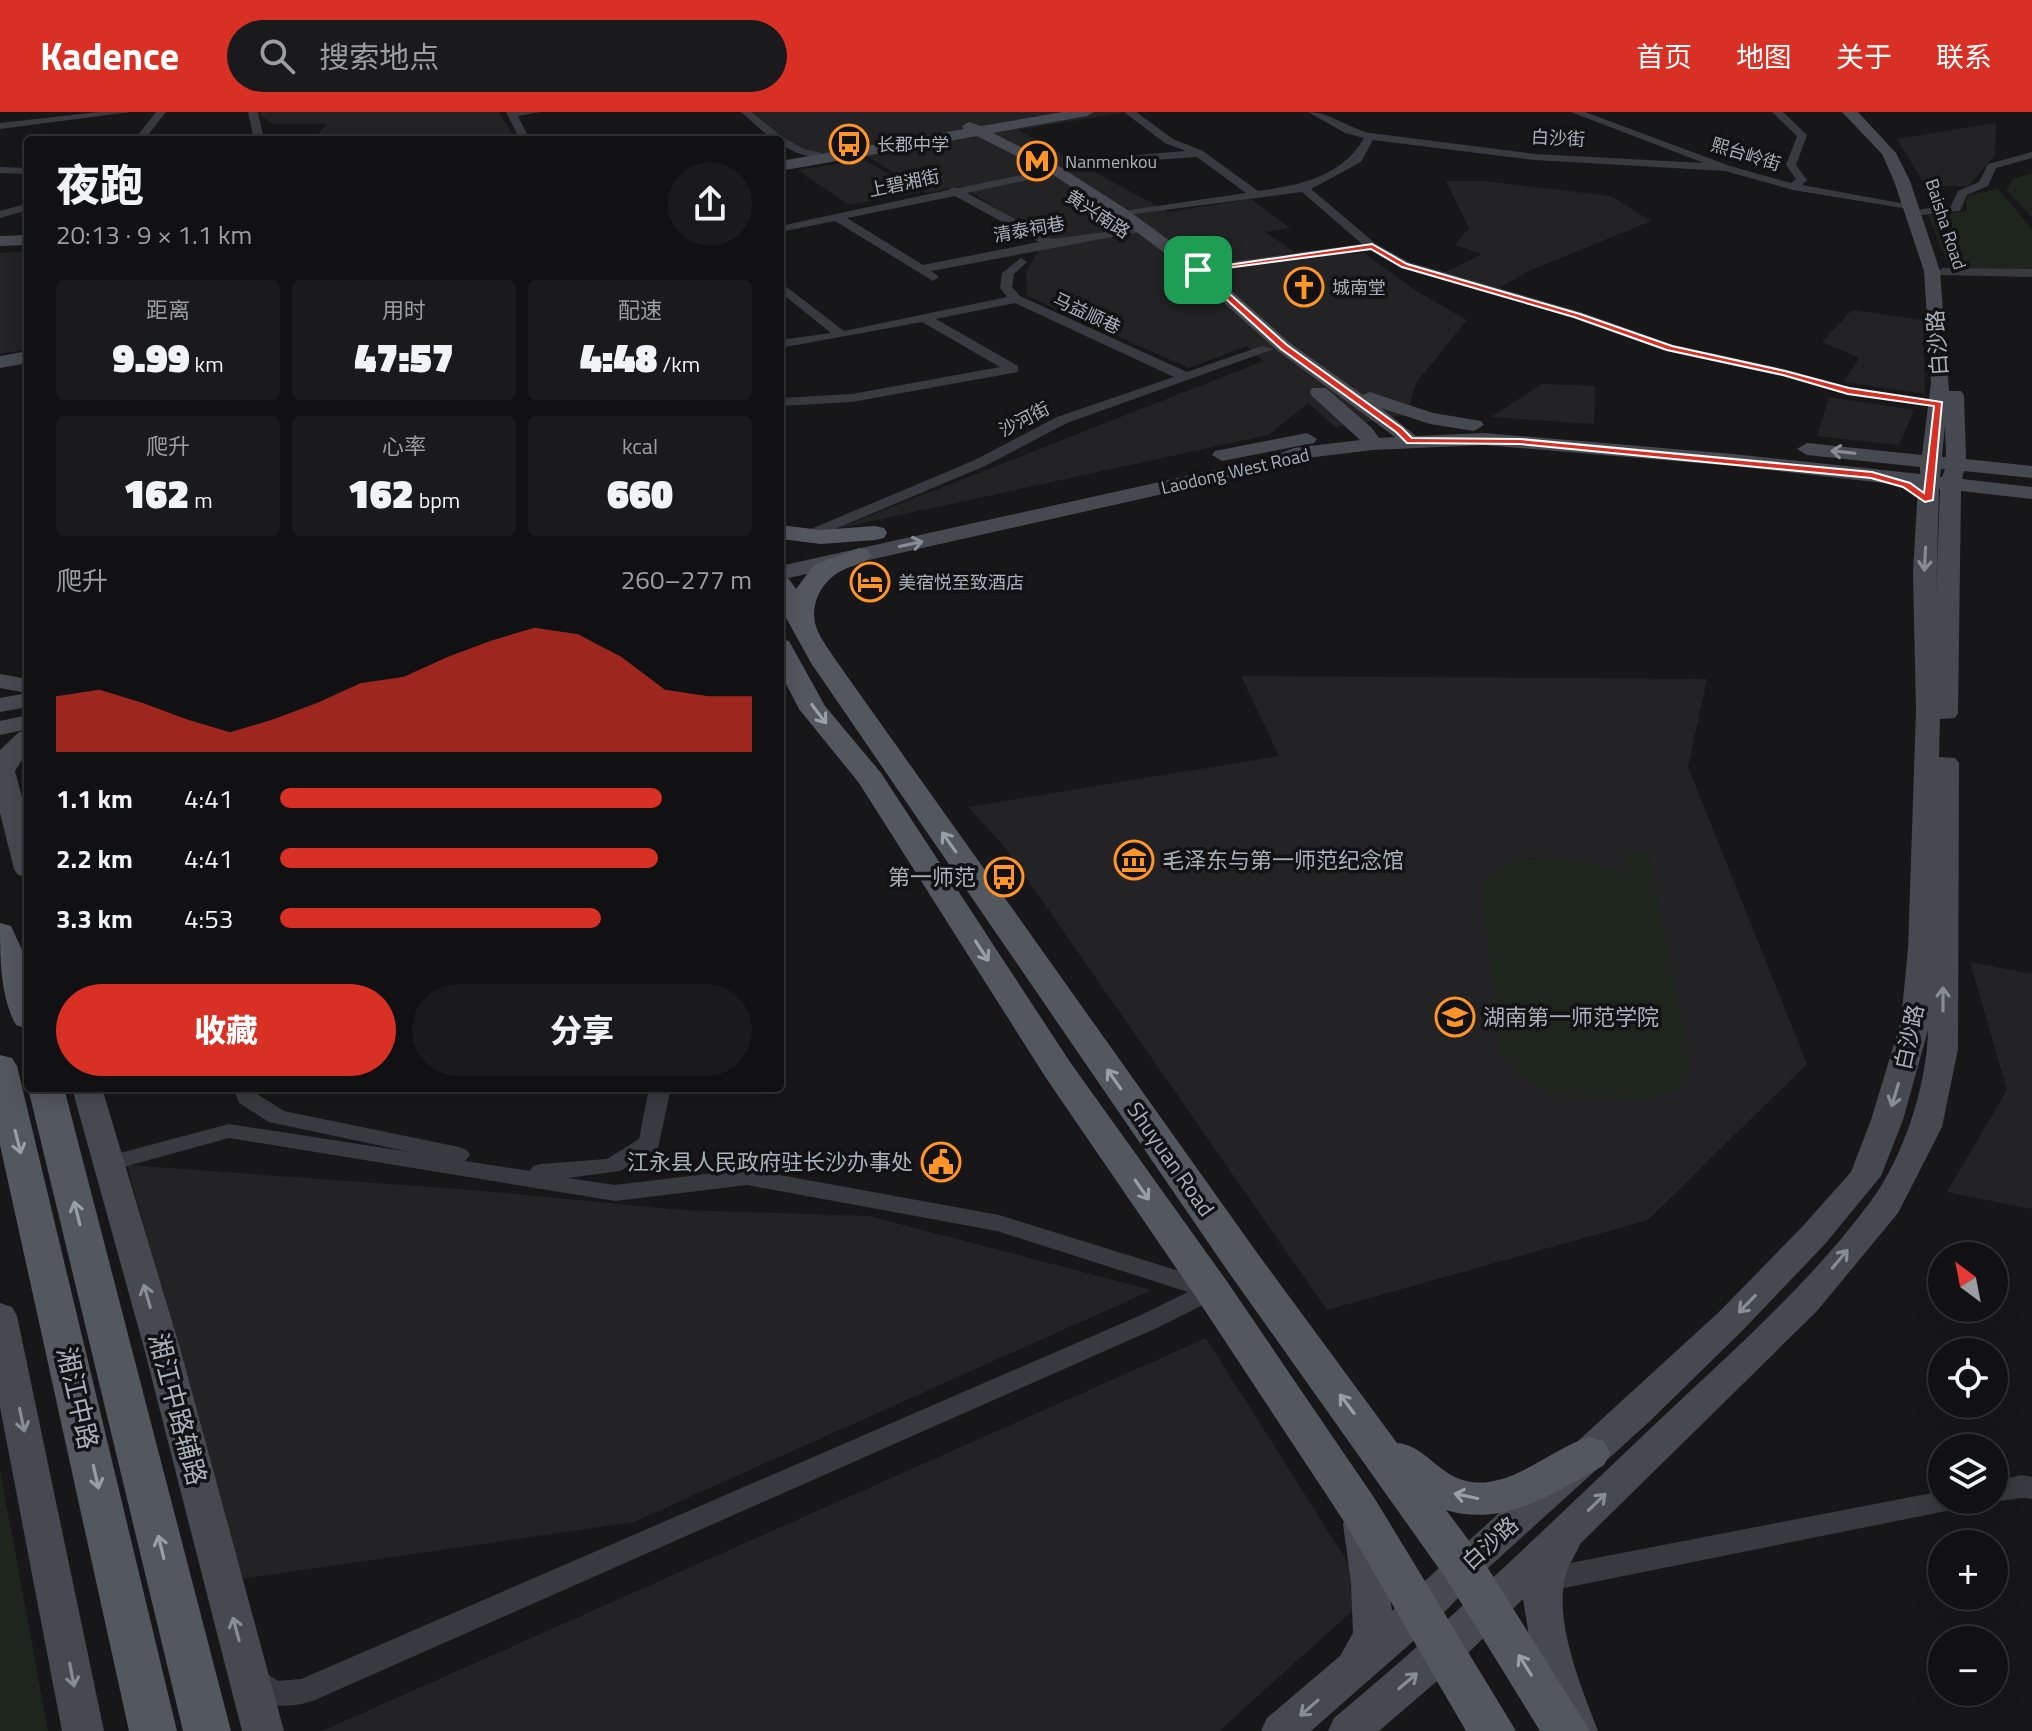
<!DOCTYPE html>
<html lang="zh">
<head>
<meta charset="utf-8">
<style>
  :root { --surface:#111113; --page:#1a1a1c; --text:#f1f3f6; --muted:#9c9da0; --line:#303133; --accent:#d93025 }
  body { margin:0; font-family:"Titillium Web","Noto Sans SC",sans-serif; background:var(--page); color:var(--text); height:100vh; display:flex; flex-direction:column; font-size:30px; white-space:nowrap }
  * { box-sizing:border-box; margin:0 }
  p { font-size:26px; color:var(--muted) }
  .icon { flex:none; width:44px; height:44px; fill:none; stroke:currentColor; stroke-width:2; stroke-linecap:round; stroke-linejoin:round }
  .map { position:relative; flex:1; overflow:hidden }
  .drawer { position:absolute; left:24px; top:24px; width:760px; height:956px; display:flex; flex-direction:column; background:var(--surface); border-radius:8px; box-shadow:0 4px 20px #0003,0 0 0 2px var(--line) }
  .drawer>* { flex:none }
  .needle { width:52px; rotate:328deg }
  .controls { position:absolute; left:1928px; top:1130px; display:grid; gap:16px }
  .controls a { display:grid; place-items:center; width:80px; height:80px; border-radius:50%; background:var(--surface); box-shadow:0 4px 20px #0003,0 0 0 2px var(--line); font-size:40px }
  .pin { position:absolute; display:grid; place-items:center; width:68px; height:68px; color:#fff; margin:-34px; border-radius:16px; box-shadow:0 4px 12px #0006 }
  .round { display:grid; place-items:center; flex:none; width:84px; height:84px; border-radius:42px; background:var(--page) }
  .overview { display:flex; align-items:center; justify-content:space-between; height:136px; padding:0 32px }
  h1 { font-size:44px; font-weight:800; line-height:60px }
  .stats { display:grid; grid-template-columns:repeat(3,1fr); gap:12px; height:136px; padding:8px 32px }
  .stats div { display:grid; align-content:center; border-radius:8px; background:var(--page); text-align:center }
  .stats b { font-size:40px; font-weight:800 }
  .stats small { font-size:22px; font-weight:400 }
  .stats p { font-size:22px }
  .chart { height:224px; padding:16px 32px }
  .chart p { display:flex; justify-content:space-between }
  .chart svg { width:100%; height:144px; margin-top:8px; fill:var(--accent); opacity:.7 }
  .action { display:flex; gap:16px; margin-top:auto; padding:16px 32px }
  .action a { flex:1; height:92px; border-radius:48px; background:var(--accent); color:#fff; font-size:32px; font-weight:800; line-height:92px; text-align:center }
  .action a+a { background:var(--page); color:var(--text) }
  ul { padding:0 32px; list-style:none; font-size:26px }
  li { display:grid; grid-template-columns:128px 96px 1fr; align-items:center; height:60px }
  li i { height:20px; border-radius:10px; background:var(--accent) }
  header { display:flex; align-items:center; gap:48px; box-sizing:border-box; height:112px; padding:0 40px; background:var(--accent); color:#fff }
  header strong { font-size:38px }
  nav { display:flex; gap:44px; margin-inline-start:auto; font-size:28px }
  .search { width:560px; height:72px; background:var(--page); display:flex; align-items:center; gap:20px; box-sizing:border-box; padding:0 28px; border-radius:44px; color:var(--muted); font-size:30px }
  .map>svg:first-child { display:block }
</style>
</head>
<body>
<header>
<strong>Kadence</strong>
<div class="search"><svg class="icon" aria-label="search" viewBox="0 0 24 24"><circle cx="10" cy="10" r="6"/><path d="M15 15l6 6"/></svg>搜索地点</div>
<nav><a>首页</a><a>地图</a><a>关于</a><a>联系</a></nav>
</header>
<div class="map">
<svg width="2032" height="1619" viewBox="0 0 2032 1619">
  <rect width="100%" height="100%" fill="#171719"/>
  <g fill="#232326">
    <polygon points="261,0 499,0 516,28 313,28 327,12 272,12 260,3"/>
    <polygon points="753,0 1127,0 1018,18 1168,100 1251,87 1290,116 1265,120 1295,140 1243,148 1364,141 1416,179 1467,208 1416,271 1407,303 1335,315 1308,291 1268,323 836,417 1263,249 1247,234 1189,256 1027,184 1026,160 1045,127 961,74 927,81 868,45 834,48 824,41 807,39 780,25"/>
    <polygon points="1996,11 1995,43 1968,74 1926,74 1897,27"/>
    <polygon points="864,48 921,80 849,93 798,58"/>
    <polygon points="1446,69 1485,69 1611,84 1651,109 1531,158 1499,176 1443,161 1482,142 1455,133 1469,116"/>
    <polygon points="28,139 28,237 0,242 0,141"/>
    <polygon points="1852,198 1923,208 1925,282 1844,270 1859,246 1822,230"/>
    <polygon points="1542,272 1595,274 1594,312 1491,305"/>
    <polygon points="1829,285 1914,298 1899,333 1817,324"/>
    <polygon points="1241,564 1707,567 1688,655 1807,952 1648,1108 1327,1198 1004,734 968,695 1279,644"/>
    <polygon points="1970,850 2032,862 2032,1097 1947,1080 2007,978"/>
    <polygon points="127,1053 473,1078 681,1098 869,1104 1152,1178 634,1410 241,1467"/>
    <polygon points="1206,1226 1369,1484 1219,1619 322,1619"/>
  </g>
  <g fill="#1d251d">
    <polygon points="2032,61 2032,105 2006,78 2013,67"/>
    <polygon points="1998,77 2032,117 2032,159 1950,157 1928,103 1967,99 1966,88 1970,83"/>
    <path d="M1623 739 1649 741 1692 957 1680 976 1645 989 1551 981 1518 962 1500 940 1482 775C1493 763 1501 754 1517 748 1536 742 1604 753 1624 760Z"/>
    <polygon points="0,1357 48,1619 0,1619"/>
  </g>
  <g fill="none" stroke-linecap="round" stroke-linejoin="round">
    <g fill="#383a3f" fill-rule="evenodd">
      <polygon points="99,0 131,0 0,17 0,11"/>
      <polygon points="156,0 166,0 144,28 134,28"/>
      <polygon points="248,0 258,0 264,28 254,28"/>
      <polygon points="506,0 540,0 518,4 530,28 520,28"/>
      <path d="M741 0H752L782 25 804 37 822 41C808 49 793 39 780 32V28H773Z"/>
      <path d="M1124 0H1136L1173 27 1203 39 1258 79C1300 73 1342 65 1364 26L1345 21 1308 0C1330 0 1348 16 1370 21L1535 42 1704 51 1571 0H1585L1730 54 1791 71 1796 67 1786 53 1797 24 1772 0H1783L1807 23 1796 53 1807 68 1802 73 1911 93 1915 94V98L1793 78 1725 59 1535 48 1373 28 1361 50 1311 77 1376 132 1409 150 1581 200 1674 233 1785 257 1849 275 1939 288 1946 292 1939 296 1848 283 1782 264 1665 239 1573 206 1401 156 1370 138 1194 161 1192 158 1198 154 1362 132 1302 80 1119 104 1117 102 1123 99 1246 81 1197 45 1123 50 1053 61V57L1123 44 1186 39 1165 31Z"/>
      <polygon points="2032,40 2032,46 1996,56 1988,74 1967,83 1960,99 1922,103 1916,100 1922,97 1951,94 1958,79 1979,70 1988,52"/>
      <polygon points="0,55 28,56 28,62 0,61"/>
      <path d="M1037 60 1042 63 1041 65 967 81 1052 127 1144 115 1150 118 931 159 939 165 933 169 835 109 780 120V114L948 78 953 75 958 76ZM955 84 1039 130 923 153 847 106Z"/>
      <polygon points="28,91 28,98 0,106 0,99"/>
      <polygon points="1021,146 1027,150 1014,162 1012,175 1020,184 1187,260 1262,234 1274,237 1067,311 985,354 809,428 799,428 799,422 975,348 1057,305 1174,265 1015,191 936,207 1018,254 1018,260 852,290 780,294 780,286 852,282 1000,255 922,210 780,236 780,228 831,221 780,180 780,170 844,219 1007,185 1000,176 1002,161"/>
      <polygon points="1943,156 2032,157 2032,165 1939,163 1937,160"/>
      <path d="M233 976H255L257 982 284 999 459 1035 467 1038 470 1043 465 1049 530 1059 533 1054 541 1052 607 1047 639 1027 649 976H671L658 1036 620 1059 568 1066 615 1073 747 1057 999 1103 1221 1172 1224 1178 1221 1184 1159 1215 315 1588C288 1598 255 1597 240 1567L245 1558 255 1554 278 1569 301 1567 1141 1203 1188 1180 997 1119 747 1073 615 1089 229 1026 109 1059 101 1056 98 1051 101 1046 229 1012 410 1040 269 1010 239 991Z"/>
      <path d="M2022 1363 2032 1365V1387C2016 1383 2001 1393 1986 1388H1994V1369Z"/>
      <polygon points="1942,1379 1942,1388 1965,1388 1961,1396 1539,1481 1529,1477 1525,1469 1529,1461 1539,1457"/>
    </g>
    <g fill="#46494f" fill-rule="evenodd">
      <path d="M1063 0H1094L1087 4 993 21 1062 56 1129 99 1204 154 1290 231 1363 283 1370 280 1433 301 1481 309 1484 313 1474 319 1430 312 1381 296 1416 324 1484 321 1733 342 1920 362V355L1807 343 1797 337 1807 331 1922 343 1931 271 1924 159 1894 69 1882 42 1842 0H1858L1896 41 1910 69 1940 159 1949 279H1961L1964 283 1966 347 2032 354V366L1964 359 1962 367 2032 375V387L1961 379 1958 601 1955 606 1940 607 1939 645 1955 646 1959 651 1958 937 1942 1015 1898 1101 1817 1199 1580 1432C1576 1443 1567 1454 1565 1466 1554 1511 1582 1577 1598 1619H1556L1532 1543 1523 1487 1458 1551 1379 1619H1328L1334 1606C1445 1514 1548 1414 1652 1315 1728 1243 1809 1173 1871 1089 1904 1044 1927 973 1928 918L1903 1008 1881 1064 1825 1132 1743 1218 1650 1309 1477 1466 1435 1510 1311 1619H1261L1267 1606 1340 1544 1353 1521 1351 1470 1343 1412 1348 1401 1362 1397 1376 1401 1381 1412 1392 1499 1719 1200 1801 1116 1851 1060 1871 1008 1901 909 1908 837 1916 599 1913 460 1918 375 1733 354 1484 333 1373 338 1298 347 1274 357 780 468V454L1268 346 1294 336 1360 328 1312 284 1310 280 1312 276H1326L1372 316 1379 326 1395 325 1278 239 1192 162 1117 105 1052 62 977 24 780 59V49L964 17 962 14 969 10 981 14ZM1945 313 1946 345H1942ZM1941 357H1945L1942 365H1940ZM1939 377H1940L1936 486Z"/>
      <polygon points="28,123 28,133 0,134 0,124"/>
      <polygon points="28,239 28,251 0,256 0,244"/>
      <polygon points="1307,321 1317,327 1314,331 1222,349 1212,343 1215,339"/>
      <polygon points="0,562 28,567 28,595 0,600 0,586 27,581 0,576"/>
      <polygon points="28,603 28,617 0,623 0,609"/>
      <polygon points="28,618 28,638 15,659 28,708 28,765 18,763 14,757 0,701 0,638 19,620"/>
      <polygon points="72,976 102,976 180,1236 284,1619 242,1619 144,1236"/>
      <polygon points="0,1191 12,1195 17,1204 104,1619 62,1619 0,1295"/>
    </g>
    <g fill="#53575e" fill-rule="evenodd">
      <polygon points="780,413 821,418 875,414 884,416 887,421 884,426 875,428 821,432 780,427"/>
      <path d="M859 436 868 438 871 443C865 452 853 453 843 458 825 466 810 489 815 511 818 524 830 539 837 550L1255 1138 1397 1331C1421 1333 1434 1355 1455 1365 1501 1387 1549 1337 1589 1325L1604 1329 1610 1341 1604 1353C1557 1380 1503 1416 1446 1398L1479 1442 1590 1619H1540L1447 1468 1227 1158 811 551 780 495V464L789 467 796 477 814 453Z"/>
      <polygon points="780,527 789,529 825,594 881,661 1070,950 1226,1168 1375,1387 1516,1619 1466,1619 1345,1411 1198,1188 1046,966 859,671 799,597 780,560"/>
      <path d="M0 811 11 814 28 851V917L16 913C0 885 0 844 0 811Z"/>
      <polygon points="0,943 12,946 17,954 177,1619 129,1619 0,1033"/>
      <polygon points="28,976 64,976 231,1619 183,1619"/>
    </g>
  </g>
  <defs><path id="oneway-shaft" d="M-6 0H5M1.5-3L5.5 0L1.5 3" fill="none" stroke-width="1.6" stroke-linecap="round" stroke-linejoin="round" transform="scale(2)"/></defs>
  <g stroke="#868d95">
    <use href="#oneway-shaft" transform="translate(1843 340) rotate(-174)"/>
    <use href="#oneway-shaft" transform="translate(911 432) rotate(-12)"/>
    <use href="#oneway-shaft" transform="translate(1925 447) rotate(93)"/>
    <use href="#oneway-shaft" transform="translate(1943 887) rotate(-90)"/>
    <use href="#oneway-shaft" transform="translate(1895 983) rotate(107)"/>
    <use href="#oneway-shaft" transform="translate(1840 1147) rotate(-50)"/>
    <use href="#oneway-shaft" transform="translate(147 1184) rotate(-106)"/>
    <use href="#oneway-shaft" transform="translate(1747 1192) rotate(134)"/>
    <use href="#oneway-shaft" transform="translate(22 1308) rotate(78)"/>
    <use href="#oneway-shaft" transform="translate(1597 1390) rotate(-44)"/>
    <use href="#oneway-shaft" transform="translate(236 1517) rotate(-105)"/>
    <use href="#oneway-shaft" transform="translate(72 1563) rotate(79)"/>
    <use href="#oneway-shaft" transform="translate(1408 1569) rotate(-40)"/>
    <use href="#oneway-shaft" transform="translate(1309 1596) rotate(139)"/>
  </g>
  <g stroke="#979fa8">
    <use href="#oneway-shaft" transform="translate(819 602) rotate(53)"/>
    <use href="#oneway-shaft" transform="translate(949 730) rotate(-125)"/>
    <use href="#oneway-shaft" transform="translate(982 839) rotate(57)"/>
    <use href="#oneway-shaft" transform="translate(1114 967) rotate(-125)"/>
    <use href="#oneway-shaft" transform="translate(18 1030) rotate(76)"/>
    <use href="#oneway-shaft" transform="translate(1142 1078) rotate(55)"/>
    <use href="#oneway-shaft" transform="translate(77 1101) rotate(-104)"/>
    <use href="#oneway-shaft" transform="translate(1347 1292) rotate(-127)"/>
    <use href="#oneway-shaft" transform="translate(96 1365) rotate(77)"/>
    <use href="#oneway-shaft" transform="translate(1466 1384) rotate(-168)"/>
    <use href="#oneway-shaft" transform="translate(161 1435) rotate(-104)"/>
    <use href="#oneway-shaft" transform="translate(1525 1553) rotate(-122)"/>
  </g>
  <path fill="#d93025" stroke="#fff" stroke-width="2" fill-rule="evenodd" d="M1372 132 1407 152 1580 202 1672 234 1785 259 1849 276 1942 290 1933 388 1925 390 1903 375 1871 366 1520 332 1407 331 1396 320 1281 237 1194 158ZM1371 137 1402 155 1574 205 1667 238 1783 263 1848 282 1934 294 1924 381 1910 371 1872 360 1520 327 1412 326 1402 316 1287 233 1204 159Z"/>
  <defs>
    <g id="bus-ring" transform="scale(2)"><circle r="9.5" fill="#121214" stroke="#ff9429" stroke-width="1.5"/><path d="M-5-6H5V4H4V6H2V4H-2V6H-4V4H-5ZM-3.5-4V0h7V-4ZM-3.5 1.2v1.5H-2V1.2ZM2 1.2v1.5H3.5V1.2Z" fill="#ff9429"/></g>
    <g id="metro-ring" transform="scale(2)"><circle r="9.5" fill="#121214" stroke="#ff9429" stroke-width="1.5"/><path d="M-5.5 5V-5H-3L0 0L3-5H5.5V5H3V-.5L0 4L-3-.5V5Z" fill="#ff9429"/></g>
    <g id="church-ring" transform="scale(2)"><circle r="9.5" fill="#121214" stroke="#ff9429" stroke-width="1.5"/><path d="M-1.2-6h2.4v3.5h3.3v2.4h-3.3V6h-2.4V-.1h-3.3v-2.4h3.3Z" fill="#ff9429"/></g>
    <g id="hotel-ring" transform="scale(2)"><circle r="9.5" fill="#121214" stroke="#ff9429" stroke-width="1.5"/><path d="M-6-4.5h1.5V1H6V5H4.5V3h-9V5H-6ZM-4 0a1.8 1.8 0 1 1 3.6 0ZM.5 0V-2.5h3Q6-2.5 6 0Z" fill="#ff9429"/></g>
    <g id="museum-ring" transform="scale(2)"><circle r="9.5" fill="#121214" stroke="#ff9429" stroke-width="1.5"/><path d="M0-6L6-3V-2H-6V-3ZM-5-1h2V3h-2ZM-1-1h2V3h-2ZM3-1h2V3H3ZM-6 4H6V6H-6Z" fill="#ff9429"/></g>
    <g id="university-ring" transform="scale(2)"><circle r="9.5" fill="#121214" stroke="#ff9429" stroke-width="1.5"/><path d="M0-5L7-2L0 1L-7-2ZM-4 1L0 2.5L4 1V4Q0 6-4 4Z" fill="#ff9429"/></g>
    <g id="civic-ring" transform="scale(2)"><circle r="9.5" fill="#121214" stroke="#ff9429" stroke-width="1.5"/><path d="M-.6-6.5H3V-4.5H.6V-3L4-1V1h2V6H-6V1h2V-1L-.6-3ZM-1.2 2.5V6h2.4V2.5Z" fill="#ff9429"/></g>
  </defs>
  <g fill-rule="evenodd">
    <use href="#bus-ring" x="849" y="32"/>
    <use href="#metro-ring" x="1037" y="49"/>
    <use href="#church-ring" x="1304" y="175"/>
    <use href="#hotel-ring" x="870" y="470"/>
    <use href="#museum-ring" x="1134" y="748"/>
    <use href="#bus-ring" x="1004" y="765"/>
    <use href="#university-ring" x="1455" y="905"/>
    <use href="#civic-ring" x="941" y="1050"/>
  </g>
  <g text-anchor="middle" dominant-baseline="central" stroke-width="7" stroke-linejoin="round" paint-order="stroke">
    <g font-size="18" fill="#a8b1ba" stroke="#121214">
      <text transform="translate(1558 26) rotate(3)">白沙街</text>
      <text transform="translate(1746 42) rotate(17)">熙台岭街</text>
      <text transform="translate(904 71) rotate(-12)">上碧湘街</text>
      <text transform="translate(1098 102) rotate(33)">黄兴南路</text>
      <text transform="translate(1946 112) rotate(72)">Baisha Road</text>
      <text transform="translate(1029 117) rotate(-10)">清泰祠巷</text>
      <text transform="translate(1087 201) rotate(25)">马益顺巷</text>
      <text transform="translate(1024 307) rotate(-27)">沙河街</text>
      <text transform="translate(1235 359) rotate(-13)">Laodong West Road</text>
    </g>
    <g font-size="18" fill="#a8b1ba" stroke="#121214" text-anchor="start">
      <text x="877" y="32">长郡中学</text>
      <text x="1065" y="49">Nanmenkou</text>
      <text x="1332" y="175">城南堂</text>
      <text x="898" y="470">美宿悦至致酒店</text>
    </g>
    <g font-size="22" fill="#a8b1ba" stroke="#121214">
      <text transform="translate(1937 231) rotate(-94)">白沙路</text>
      <text transform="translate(1909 925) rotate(-78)">白沙路</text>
      <text transform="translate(1171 1047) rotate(55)">Shuyuan Road</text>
      <text transform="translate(1490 1431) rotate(-42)">白沙路</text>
    </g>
    <g font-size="22" fill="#a8b1ba" stroke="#121214" text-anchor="start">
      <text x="1162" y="748">毛泽东与第一师范纪念馆</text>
      <text x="976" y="765" text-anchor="end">第一师范</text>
      <text x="1483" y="905">湖南第一师范学院</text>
      <text x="913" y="1050" text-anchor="end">江永县人民政府驻长沙办事处</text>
    </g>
    <g font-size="26" fill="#a8b1ba" stroke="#121214">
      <text transform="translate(78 1286) rotate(77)">湘江中路</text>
      <text transform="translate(178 1297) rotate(75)">湘江中路辅路</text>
    </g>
  </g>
</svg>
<div class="controls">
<a><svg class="needle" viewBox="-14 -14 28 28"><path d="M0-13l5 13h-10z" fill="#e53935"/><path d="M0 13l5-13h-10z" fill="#9c9da0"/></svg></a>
<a><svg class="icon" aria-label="locate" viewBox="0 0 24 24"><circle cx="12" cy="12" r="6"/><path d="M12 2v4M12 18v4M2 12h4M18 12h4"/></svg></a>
<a><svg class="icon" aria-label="layers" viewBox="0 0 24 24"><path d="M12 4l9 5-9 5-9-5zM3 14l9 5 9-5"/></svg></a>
<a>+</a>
<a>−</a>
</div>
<div class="pin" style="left:1198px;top:158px;background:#1e9e55"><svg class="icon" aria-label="arrive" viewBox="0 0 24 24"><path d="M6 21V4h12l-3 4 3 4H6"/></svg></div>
<section class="drawer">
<div class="overview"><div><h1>夜跑</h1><p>20:13 · 9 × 1.1 km</p></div><a class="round"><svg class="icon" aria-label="share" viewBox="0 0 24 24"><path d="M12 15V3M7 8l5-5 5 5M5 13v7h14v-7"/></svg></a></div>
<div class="stats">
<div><p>距离</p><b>9.99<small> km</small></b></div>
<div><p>用时</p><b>47:57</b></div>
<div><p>配速</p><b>4:48<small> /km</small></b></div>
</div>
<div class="stats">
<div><p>爬升</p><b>162<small> m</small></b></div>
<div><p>心率</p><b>162<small> bpm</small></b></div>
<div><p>kcal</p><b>660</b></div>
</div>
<div class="chart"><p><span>爬升</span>260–277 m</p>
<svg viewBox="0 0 160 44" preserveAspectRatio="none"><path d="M0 44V27L10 25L20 29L30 34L40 38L50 34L60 29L70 23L80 21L90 15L100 10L110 6L120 8L130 15L140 25L150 27L160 27V44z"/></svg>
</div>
<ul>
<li><b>1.1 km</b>4:41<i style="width:81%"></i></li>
<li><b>2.2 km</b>4:41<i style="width:80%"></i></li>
<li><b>3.3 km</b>4:53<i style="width:68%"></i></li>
</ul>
<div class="action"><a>收藏</a><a>分享</a></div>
</section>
</div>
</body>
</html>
